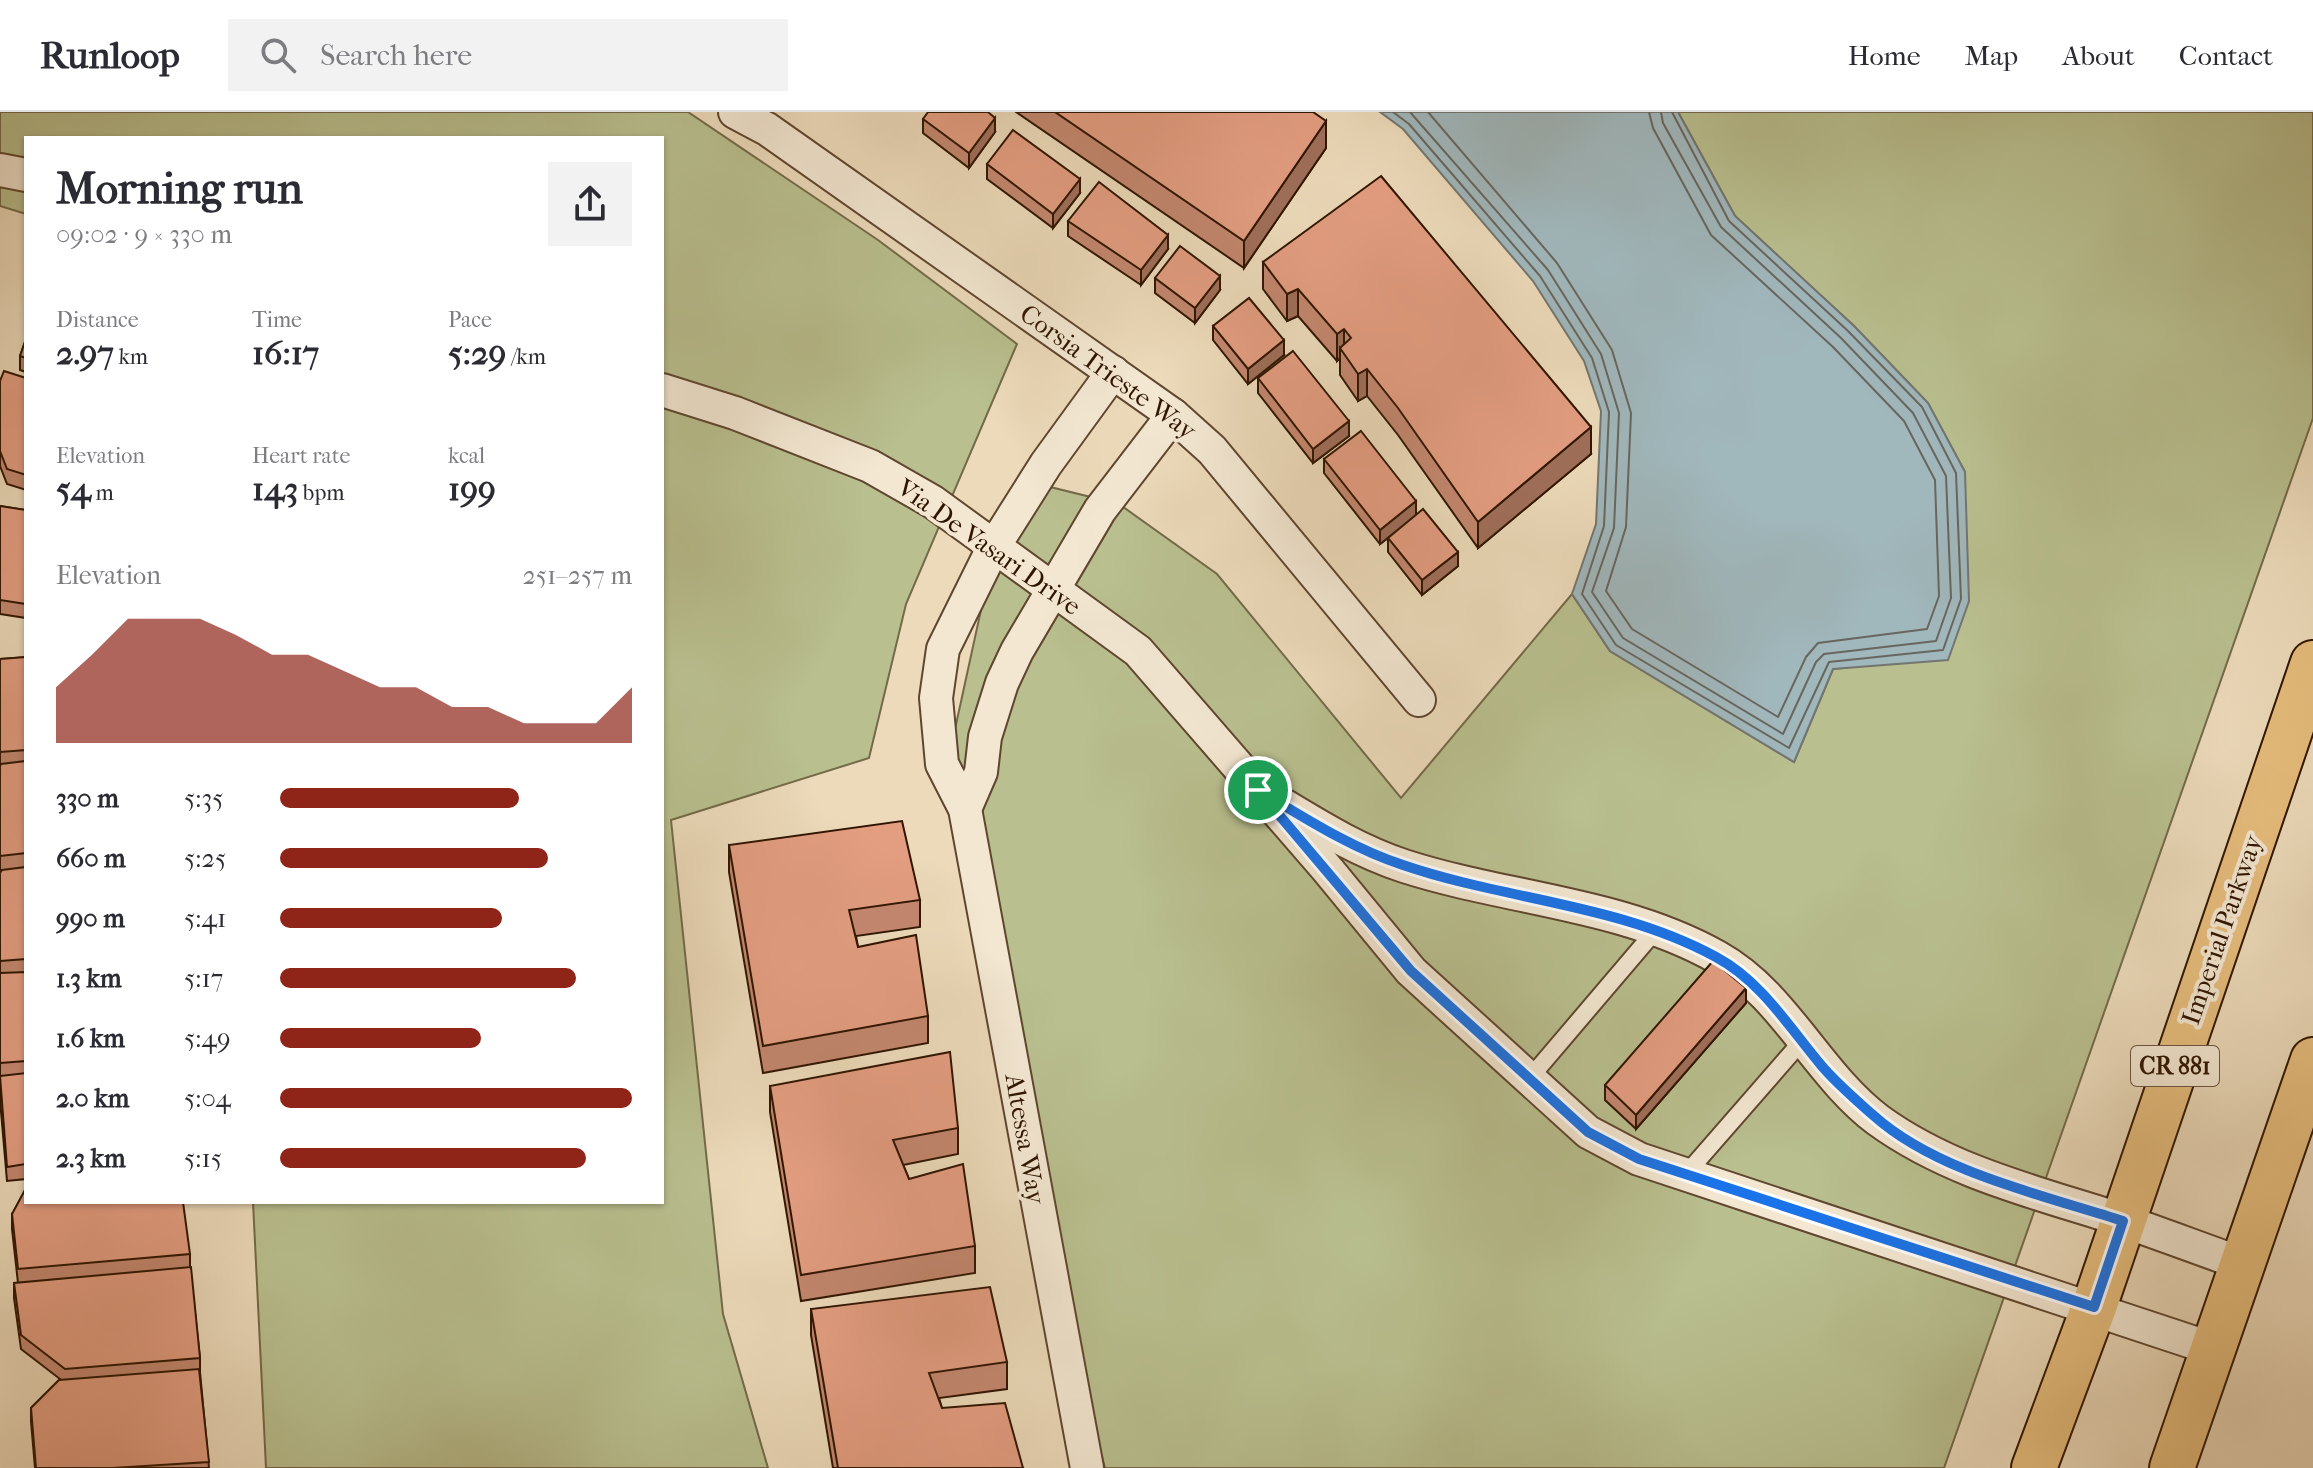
<!DOCTYPE html>
<html lang="en">
<head>
<meta charset="utf-8">
<style>
  :root { --surface:#fff; --page:#f2f2f3; --text:#2b2b33; --muted:#7c7c81; --line:#e1e1e2; --accent:#8f2418 }
  body { margin:0; font-family:"IM FELL French Canon",serif; background:var(--page); color:var(--text); height:100vh; display:flex; flex-direction:column; font-size:30px; white-space:nowrap }
  * { box-sizing:border-box; margin:0 }
  p { font-size:26px; color:var(--muted) }
  .icon { flex:none; width:44px; height:44px; fill:none; stroke:currentColor; stroke-width:2; stroke-linecap:round; stroke-linejoin:round }
  .map { position:relative; flex:1; overflow:hidden }
  .details { position:absolute; left:24px; top:24px; width:640px; height:1068px; display:flex; flex-direction:column; background:var(--surface); border-radius:0px; box-shadow:0 2px 6px #0004 }
  .details>* { flex:none }
  .pin { position:absolute; display:grid; place-items:center; width:68px; height:68px; color:#fff; margin:-34px; border:4px solid #fff; border-radius:50%; box-shadow:0 2px 8px #0007 }
  .round { display:grid; place-items:center; flex:none; width:84px; height:84px; border-radius:0px; background:var(--page) }
  .head { display:flex; align-items:center; justify-content:space-between; height:136px; padding:0 32px }
  h1 { font-size:44px; font-weight:700; line-height:60px }
  .stats { display:grid; grid-template-columns:repeat(3,1fr); gap:12px; height:136px; padding:8px 32px }
  .stats div { display:grid; align-content:center }
  .stats b { font-size:34px; font-weight:700 }
  .stats small { font-size:22px; font-weight:400 }
  .stats p { font-size:22px }
  .chart { height:224px; padding:16px 32px }
  .chart p { display:flex; justify-content:space-between }
  .chart svg { width:100%; height:144px; margin-top:8px; fill:var(--accent); opacity:.7 }
  ul { padding:0 32px; list-style:none; font-size:26px }
  li { display:grid; grid-template-columns:128px 96px 1fr; align-items:center; height:60px }
  li i { height:20px; border-radius:10px; background:var(--accent) }
  header { display:flex; align-items:center; gap:48px; box-sizing:border-box; height:112px; padding:0 40px; background:var(--surface); border-bottom:2px solid var(--line) }
  header strong { font-size:38px }
  nav { display:flex; gap:44px; margin-inline-start:auto; font-size:28px }
  .search { width:560px; height:72px; background:var(--page); display:flex; align-items:center; gap:20px; box-sizing:border-box; padding:0 28px; border-radius:0px; color:var(--muted); font-size:30px }
  .map>svg:first-child { display:block }
</style>
</head>
<body>
<header>
<strong>Runloop</strong>
<div class="search"><svg class="icon" aria-label="search" viewBox="0 0 24 24"><circle cx="10" cy="10" r="6"/><path d="M15 15l6 6"/></svg>Search here</div>
<nav><a>Home</a><a>Map</a><a>About</a><a>Contact</a></nav>
</header>
<div class="map">
<svg width="2313" height="1356" viewBox="0 0 2313 1356">
  <rect width="100%" height="100%" fill="#ecdaba"/>
  <filter id="stains"><feTurbulence type="fractalNoise" baseFrequency=".0025" numOctaves="4"/><feColorMatrix values="0 0 0 0 .2 0 0 0 0 .09 0 0 0 0 .02 0 0 0 .5 -.17"/></filter>
  <radialGradient id="worn" r=".72"><stop offset=".6" stop-color="#630" stop-opacity="0"/><stop offset="1" stop-color="#630" stop-opacity=".3"/></radialGradient>
  <g fill="#b9bf8f" stroke="#746a48" stroke-width="2">
    <polygon points="0,0 688,0 878,128 1017,232 906,492 869,646 671,708 723,1202 768,1356 266,1356 253,1090 662,1090 662,26 26,26 26,102 0,94"/>
    <polygon points="1678,0 2313,0 2313,306 1944,1356 1105,1356 1057,1180 950,640 991,452 1046,374 1119,392 1217,462 1401,686 1572,482 1610,539 1794,650 1833,557 1886,551 1965,360 1928,291 1854,214 1735,104"/>
  </g>
  <polygon fill="#a0b7bc" stroke="#737671" stroke-width="2" points="1380,0 1678,0 1735,104 1854,214 1928,291 1965,360 1969,489 1948,548 1833,557 1794,650 1610,539 1572,482 1596,412 1601,299 1584,249 1533,169 1403,17"/>
  <g fill="none" stroke-linecap="round" stroke-linejoin="round">
    <g stroke="#68665e" stroke-width="2">
      <polyline points="1393,0 1409,12 1540,164 1592,246 1609,300 1604,414 1582,482 1616,533 1789,636 1829,550 1943,538 1961,487 1956,361 1922,295 1848,219 1729,109 1672,0"/>
      <polyline points="1410,0 1548,158 1601,242 1619,301 1614,416 1592,480 1623,526 1783,622 1816,550 1824,542 1936,529 1951,486 1946,364 1913,301 1841,226 1721,115 1663,11 1661,0"/>
      <polyline points="1428,0 1557,151 1612,238 1631,301 1626,415 1606,479 1632,517 1778,605 1806,545 1818,531 1927,517 1939,484 1935,368 1904,309 1833,235 1711,123 1653,16 1649,0"/>
    </g>
    <g stroke="#5f462e" stroke-width="20">
      <g id="service">
        <polyline points="1529,967 1655,819"/>
        <polyline points="1686,1062 1802,929"/>
      </g>
    </g>
    <g stroke="#5f462e" stroke-width="36">
      <g id="minor">
        <polyline points="735,0 767,17 1173,303 1212,338 1419,588"/>
        <polyline points="0,58 26,63"/>
        <polyline points="662,278 735,301 870,354 933,390 1138,539 1328,758 1411,859 1588,1020 1639,1047 2213,1237"/>
        <path d="M1285 694C1323 717 1361 740 1404 754 1506 787 1621 791 1717 845 1784 882 1817 962 1878 1008 1944 1056 2023 1077 2100 1101 2148 1117 2195 1135 2243 1152"/>
        <polyline points="965,697 981,660 985,625 1002,571 1017,539 1100,398 1173,303"/>
        <polyline points="1087,1356 965,697 942,652 936,586 943,537 993,436 1046,352 1113,260"/>
      </g>
    </g>
    <g stroke="#301500" stroke-width="48">
      <g id="primary">
        <polyline points="2034,1356 2094,1195 2313,551"/>
        <polyline points="2172,1356 2313,948"/>
      </g>
    </g>
    <use href="#service" stroke="#f3e7d2" stroke-width="16"/>
    <use href="#minor" stroke="#f3e7d2" stroke-width="32"/>
    <use href="#primary" stroke="#e6bd7d" stroke-width="44"/>
  </g>
  <g fill="#c3876f" stroke="#301500" stroke-width="2">
    <polygon points="1016,0 1313,0 1326,36 1244,156"/>
    <polygon points="923,7 995,20 969,56 923,21"/>
    <polygon points="987,52 1080,81 1053,116 987,67"/>
    <polygon points="1068,109 1168,137 1141,173 1068,124"/>
    <polygon points="1263,150 1591,342 1478,436 1398,323 1367,284 1358,289 1340,263 1340,246 1337,249 1298,204 1287,209 1263,177"/>
    <polygon points="1155,166 1220,178 1195,211 1155,181"/>
    <polygon points="1213,214 1284,243 1248,272 1213,228"/>
    <polygon points="26,227 26,260 20,258 20,244"/>
    <polygon points="26,266 26,378 7,372 0,354 0,269"/>
    <polygon points="1258,266 1349,324 1313,351 1258,281"/>
    <polygon points="1324,347 1416,402 1458,454 1422,483 1388,440 1388,426 1380,432 1324,361"/>
    <polygon points="0,394 26,398 26,506 0,502"/>
    <polygon points="26,545 26,1067 7,1069 0,988 0,761 2,758 0,758 0,547"/>
    <polygon points="729,733 920,788 920,815 856,824 858,835 928,904 928,931 763,961 729,760"/>
    <polygon points="1746,891 1636,1017 1605,988 1605,973"/>
    <polygon points="770,974 958,1016 958,1042 903,1053 909,1067 975,1134 975,1161 801,1189 770,1000"/>
    <polygon points="12,1102 190,1142 190,1155 200,1246 200,1260 209,1356 35,1356 31,1310 31,1296 60,1267 21,1237 14,1186 14,1171 18,1171 12,1117"/>
    <polygon points="811,1197 1007,1250 1007,1277 939,1286 942,1296 1023,1356 833,1356 811,1223"/>
  </g>
  <g fill="#9f6e5a" stroke="#301500" stroke-width="2">
    <polygon points="995,6 995,20 969,56 969,41"/>
    <polygon points="1326,9 1326,36 1244,156 1244,129"/>
    <polygon points="1080,67 1080,81 1053,116 1053,102"/>
    <polygon points="1168,123 1168,137 1141,173 1141,158"/>
    <polygon points="1220,164 1220,178 1195,211 1195,196"/>
    <polygon points="1298,177 1298,204 1287,209 1287,182"/>
    <polygon points="1344,217 1344,241 1340,236 1340,246 1337,249 1337,222"/>
    <polygon points="1284,228 1284,243 1248,272 1248,257"/>
    <polygon points="1367,257 1367,284 1358,289 1358,262"/>
    <polygon points="1349,309 1349,324 1313,351 1313,337"/>
    <polygon points="1591,315 1591,342 1478,436 1478,410"/>
    <polygon points="1416,389 1416,404 1380,432 1380,418"/>
    <polygon points="1458,440 1458,454 1422,483 1422,468"/>
    <polygon points="1746,876 1746,891 1636,1017 1636,1003"/>
  </g>
  <g fill="#e39d81" stroke="#301500" stroke-width="2">
    <polygon points="928,0 988,0 995,6 969,41 923,7"/>
    <polygon points="1055,0 1313,0 1326,9 1244,129"/>
    <polygon points="1013,18 1080,67 1053,102 987,52"/>
    <polygon points="1381,64 1591,315 1478,410 1398,296 1367,257 1358,262 1340,236 1351,226 1344,217 1337,222 1298,177 1287,182 1263,150"/>
    <polygon points="1099,70 1168,123 1141,158 1068,109"/>
    <polygon points="1180,134 1220,164 1195,196 1155,166"/>
    <polygon points="1249,186 1284,228 1248,257 1213,214"/>
    <polygon points="26,227 26,246 20,244"/>
    <polygon points="1293,239 1349,309 1313,337 1258,266"/>
    <polygon points="4,259 26,266 26,363 7,357 0,339 0,269"/>
    <polygon points="1361,319 1416,389 1380,418 1324,347"/>
    <polygon points="0,394 26,398 26,492 0,488"/>
    <polygon points="1423,397 1458,440 1422,468 1388,426"/>
    <polygon points="26,545 26,638 0,640 0,547"/>
    <polygon points="26,649 26,741 0,744 0,654 1,652"/>
    <polygon points="902,709 920,788 849,798 858,835 916,823 928,904 763,934 729,733"/>
    <polygon points="26,755 26,847 0,849 0,761 2,758"/>
    <polygon points="1713,849 1746,876 1636,1003 1605,973"/>
    <polygon points="26,860 26,949 0,951 0,861"/>
    <polygon points="950,940 958,1016 893,1028 909,1067 963,1052 975,1134 801,1163 770,974"/>
    <polygon points="26,961 26,1052 7,1055 0,964"/>
    <polygon points="26,1076 26,1090 183,1090 190,1142 18,1157 12,1102"/>
    <polygon points="191,1155 200,1246 65,1257 21,1223 14,1171"/>
    <polygon points="990,1175 1007,1250 929,1261 942,1296 1005,1291 1023,1356 838,1356 811,1197"/>
    <polygon points="199,1257 209,1350 112,1356 36,1356 31,1296 59,1268"/>
  </g>
  <g fill="none" stroke-linecap="round" stroke-linejoin="round">
    <g stroke="#fff" stroke-width="16">
      <path id="route" d="M1258 678C1305 706 1351 736 1403 753 1505 788 1619 792 1716 845 1761 869 1789 915 1821 953 1836 971 1855 987 1873 1003 1936 1060 2043 1083 2123 1109L2094 1195 1639 1047 1588 1020 1411 859Z"/>
    </g>
    <use href="#route" stroke="#1a73e8" stroke-width="10"/>
  </g>
  <g text-anchor="middle" dominant-baseline="central" stroke-width="8" stroke-linejoin="round" paint-order="stroke">
    <rect fill="#f3e7d2" stroke="#6a543f" stroke-width="2" x="2131" y="934" width="88" height="40" rx="6"/>
    <g font-size="24" font-weight="bold" fill="#301500">
      <text x="2175" y="954">CR 881</text>
    </g>
    <g font-size="26" fill="#301500" stroke="#f3e7d2">
      <text transform="translate(1108 260) rotate(36)">Corsia Trieste Way</text>
      <text transform="translate(989 435) rotate(35)">Via De Vasari Drive</text>
      <text transform="translate(2222 818) rotate(-71)">Imperial Parkway</text>
      <text transform="translate(1025 1027) rotate(80)">Altessa Way</text>
    </g>
  </g>
  <rect width="100%" height="100%" filter="url(#stains)"/>
  <rect width="100%" height="100%" fill="url(#worn)"/>
</svg>
<div class="pin" style="left:1258px;top:678px;background:#1e9e55"><svg class="icon" aria-label="arrive" viewBox="0 0 24 24"><path d="M6 21V4h12l-3 4 3 4H6"/></svg></div>
<section class="details">
<div class="head"><div><h1>Morning run</h1><p>09:02 · 9 × 330 m</p></div><a class="round"><svg class="icon" aria-label="share" viewBox="0 0 24 24"><path d="M12 15V3M7 8l5-5 5 5M5 13v7h14v-7"/></svg></a></div>
<div class="stats">
<div><p>Distance</p><b>2.97<small> km</small></b></div>
<div><p>Time</p><b>16:17</b></div>
<div><p>Pace</p><b>5:29<small> /km</small></b></div>
</div>
<div class="stats">
<div><p>Elevation</p><b>54<small> m</small></b></div>
<div><p>Heart rate</p><b>143<small> bpm</small></b></div>
<div><p>kcal</p><b>199</b></div>
</div>
<div class="chart"><p><span>Elevation</span>251–257 m</p>
<svg viewBox="0 0 160 44" preserveAspectRatio="none"><path d="M0 44V27L10 17L20 6L30 6L40 6L50 11L60 17L70 17L80 22L90 27L100 27L110 33L120 33L130 38L140 38L150 38L160 27V44z"/></svg>
</div>
<ul>
<li><b>330 m</b>5:35<i style="width:68%"></i></li>
<li><b>660 m</b>5:25<i style="width:76%"></i></li>
<li><b>990 m</b>5:41<i style="width:63%"></i></li>
<li><b>1.3 km</b>5:17<i style="width:84%"></i></li>
<li><b>1.6 km</b>5:49<i style="width:57%"></i></li>
<li><b>2.0 km</b>5:04<i style="width:100%"></i></li>
<li><b>2.3 km</b>5:15<i style="width:87%"></i></li>
</ul>
</section>
</div>
</body>
</html>
